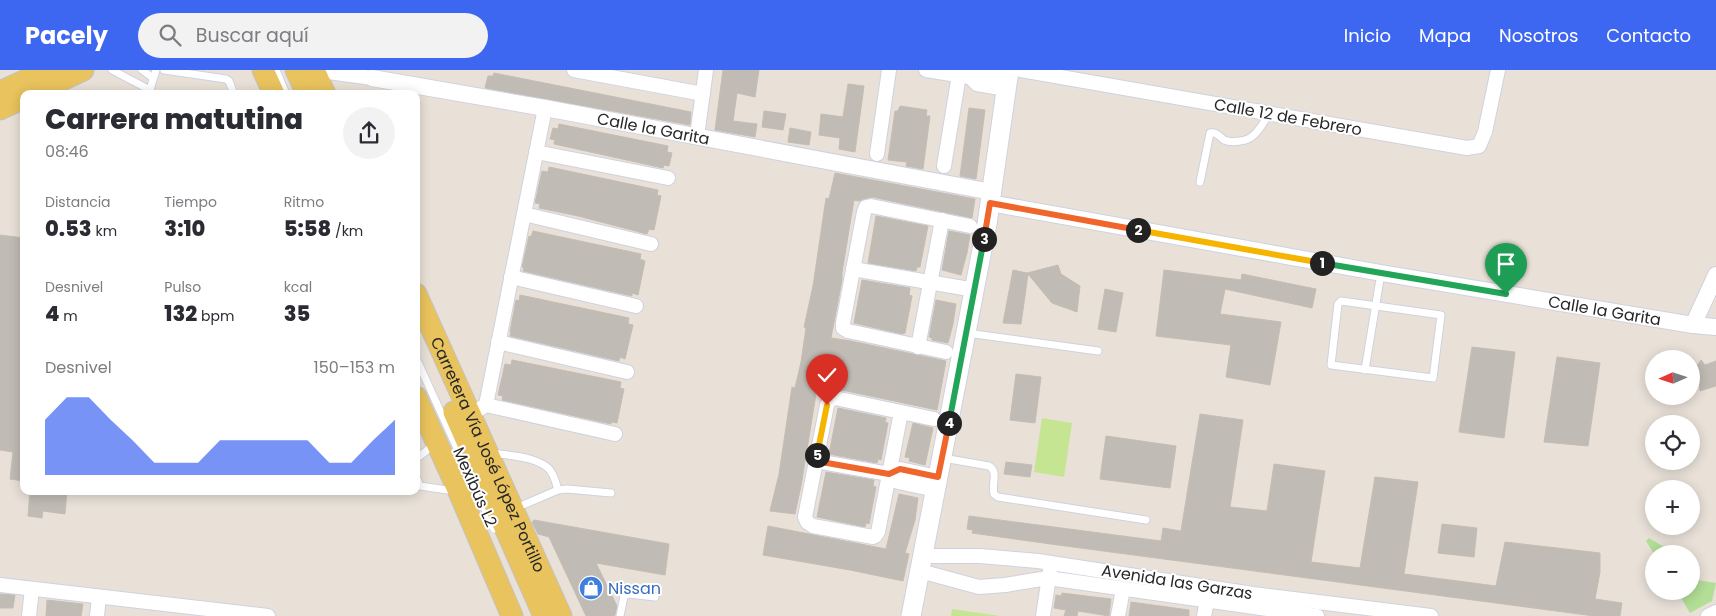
<!DOCTYPE html>
<html lang="es">
<head>
<meta charset="utf-8">
<style>
  :root { --surface:#fff; --page:#f2f2f3; --text:#2b2b33; --muted:#7c7c81; --accent:#3d66f1 }
  body { margin:0; font-family:Poppins,sans-serif; background:var(--page); color:var(--text); height:100vh; display:flex; flex-direction:column; font-size:19px; white-space:nowrap }
  * { box-sizing:border-box; margin:0 }
  p { font-size:16px; color:var(--muted) }
  .icon { flex:none; width:28px; height:28px; fill:none; stroke:currentColor; stroke-width:2; stroke-linecap:round; stroke-linejoin:round }
  .map { position:relative; flex:1; overflow:hidden }
  .panel { position:absolute; left:20px; top:20px; width:400px; height:405px; display:flex; flex-direction:column; background:var(--surface); border-radius:10px; box-shadow:0 2px 12px #0003 }
  .panel>* { flex:none }
  .needle { width:32px; rotate:267deg }
  .controls { position:absolute; left:1645px; top:280px; display:grid; gap:10px }
  .controls a { display:grid; place-items:center; width:55px; height:55px; border-radius:50%; background:var(--surface); box-shadow:0 2px 12px #0003; font-size:25px }
  .pin { position:absolute; display:grid; place-items:center; width:42px; height:42px; color:#fff; margin:-51px -21px; border-radius:50% 50% 50% 0; rotate:-45deg; box-shadow:0 0 5px #0007 }
  .pin .icon { rotate:45deg }
  .km { position:absolute; width:25px; height:25px; margin:-12px; border-radius:50%; background:#222; color:#fff; font-size:14px; line-height:25px; text-align:center }
  .round { display:grid; place-items:center; flex:none; width:52px; height:52px; border-radius:26px; background:var(--page) }
  .head { display:flex; align-items:center; justify-content:space-between; height:85px; padding:0 25px }
  h1 { font-size:28px; font-weight:800; line-height:38px }
  .stats { display:grid; grid-template-columns:repeat(3,1fr); gap:8px; height:85px; padding:5px 25px }
  .stats div { display:grid; align-content:center }
  .stats b { font-size:21px; font-weight:800 }
  .stats small { font-size:14px; font-weight:400 }
  .stats p { font-size:14px }
  .chart { height:140px; padding:10px 25px }
  .chart p { display:flex; justify-content:space-between }
  .chart svg { width:100%; height:90px; margin-top:5px; fill:var(--accent); opacity:.7 }
  header { display:flex; align-items:center; gap:30px; box-sizing:border-box; height:70px; padding:0 25px; background:var(--accent); color:#fff }
  header strong { font-size:24px }
  nav { display:flex; gap:28px; margin-inline-start:auto; font-size:18px }
  .search { width:350px; height:45px; background:var(--page); display:flex; align-items:center; gap:12px; box-sizing:border-box; padding:0 18px; border-radius:28px; color:var(--muted); font-size:19px }
  .map>svg:first-child { display:block }
</style>
</head>
<body>
<header>
<strong>Pacely</strong>
<div class="search"><svg class="icon" aria-label="search" viewBox="0 0 24 24"><circle cx="10" cy="10" r="6"/><path d="M15 15l6 6"/></svg>Buscar aquí</div>
<nav><a>Inicio</a><a>Mapa</a><a>Nosotros</a><a>Contacto</a></nav>
</header>
<div class="map">
<svg width="1716" height="546" viewBox="0 0 1716 546">
  <rect width="100%" height="100%" fill="#e9e1d8"/>
  <g fill="#b2de96">
    <polygon points="1649,468 1676,484 1654,484 1646,471"/>
    <polygon points="1691,509 1716,513 1712,531 1690,543 1677,521 1691,521"/>
  </g>
  <g fill="#c5e592">
    <polygon points="1042,348 1072,353 1064,407 1034,402"/>
    <polygon points="952,539 1000,546 951,546"/>
  </g>
  <g fill="#c1bbb5" stroke="#c4bdb3">
    <polygon points="723,0 759,0 755,27 737,23 733,51 757,54 755,67 715,60"/>
    <polygon points="494,3 691,42 690,55 485,18 488,6 493,6"/>
    <polygon points="848,14 864,16 855,82 839,79 840,68 819,65 821,44 843,47"/>
    <polygon points="900,36 927,40 926,46 930,46 923,99 906,96 907,92 888,90 895,41 898,41"/>
    <polygon points="969,38 985,40 976,109 960,106"/>
    <polygon points="764,41 786,44 783,60 762,57"/>
    <polygon points="559,54 668,76 667,82 672,83 669,96 664,95 663,98 554,74 555,70 550,69 553,58 558,59"/>
    <polygon points="790,58 811,62 809,75 788,72"/>
    <polygon points="549,97 658,120 657,125 661,126 654,160 649,159 647,164 578,146 539,138 540,134 535,133 542,101 548,102"/>
    <polygon points="835,103 975,129 972,148 872,127 864,129 859,131 854,130 852,142 842,203 842,210 831,268 851,271 946,291 937,340 837,319 830,321 817,318 801,416 795,444 770,441 779,404 792,317 795,318 801,292 806,258 804,257 813,216 826,128 829,129"/>
    <polygon points="876,146 928,156 920,197 917,197 916,201 868,193"/>
    <polygon points="533,161 641,184 640,189 645,191 638,225 632,223 632,226 523,201 524,198 522,197 529,166 531,167"/>
    <polygon points="949,161 970,165 967,183 961,205 942,200"/>
    <polygon points="0,165 24,168 24,411 10,409 13,382 0,380"/>
    <polygon points="1058,195 1061,204 1080,216 1077,242 1052,233 1028,204 1021,254 1003,253 1013,200 1027,203"/>
    <polygon points="1164,200 1241,210 1242,204 1316,219 1312,238 1225,219 1220,244 1281,252 1270,315 1226,307 1231,275 1156,266"/>
    <polygon points="862,210 910,218 909,225 912,226 905,263 902,264 854,253"/>
    <polygon points="1105,219 1123,223 1116,262 1098,259"/>
    <polygon points="520,225 629,248 628,254 633,255 625,289 620,287 619,291 510,266 511,262 510,262 516,230 519,231"/>
    <polygon points="936,230 956,234 953,254 948,273 932,270 932,268 929,267"/>
    <polygon points="1472,277 1515,282 1504,368 1459,362"/>
    <polygon points="1557,287 1600,293 1588,376 1544,372"/>
    <polygon points="512,290 621,312 620,318 624,319 617,353 611,352 611,354 502,330 503,326 498,325 505,294 511,295"/>
    <polygon points="1701,290 1705,295 1716,291 1716,316 1700,321 1699,309 1695,299"/>
    <polygon points="1016,304 1041,307 1035,353 1010,350"/>
    <polygon points="838,338 886,348 885,352 888,353 881,390 878,389 877,393 829,384"/>
    <polygon points="1200,344 1243,350 1230,437 1267,441 1274,394 1325,401 1311,492 1360,498 1375,407 1418,412 1404,504 1496,516 1505,472 1600,483 1600,502 1595,529 1622,533 1620,546 1594,546 1058,475 972,463 973,460 967,459 969,446 1161,471 1163,458 1181,461"/>
    <polygon points="913,353 933,358 925,395 909,391 910,388 905,387"/>
    <polygon points="1106,366 1176,376 1170,418 1100,409"/>
    <polygon points="1006,392 1032,395 1030,407 1004,404"/>
    <polygon points="826,402 874,410 873,416 876,417 869,454 866,453 865,457 817,447"/>
    <polygon points="30,421 67,421 65,444 43,441 42,448 28,446"/>
    <polygon points="899,424 918,428 915,450 905,483 909,484 903,511 850,500 763,485 768,456 886,479"/>
    <polygon points="534,450 669,474 665,505 596,493 617,536 615,545 613,546 586,546 549,467 538,464 532,452"/>
    <polygon points="1442,454 1477,458 1474,487 1438,483"/>
    <polygon points="1062,523 1111,529 1109,546 1078,541 1077,546 1064,546 1066,540 1054,538 1056,525 1061,526"/>
    <polygon points="0,524 15,525 13,538 0,538"/>
    <polygon points="47,530 83,534 81,546 46,546"/>
    <polygon points="1131,532 1189,540 1189,546 1129,546"/>
  </g>
  <g fill="none" stroke-linecap="round" stroke-linejoin="round">
    <g stroke="#ced2e0" stroke-width="9">
      <g id="service">
        <polyline points="112,0 150,20"/>
        <polyline points="142,0 153,8"/>
        <polyline points="164,0 226,9 229,11 234,24"/>
        <polyline points="276,0 286,24"/>
        <polyline points="149,23 156,0"/>
        <path d="M1200 112 1210 63C1217 62 1219 66 1224 70 1229 72 1235 72 1240 71 1255 70 1261 56 1269 44"/>
        <polygon points="1341,231 1441,245 1433,308 1331,295 1338,234"/>
        <polyline points="967,263 1098,281"/>
        <polyline points="416,288 494,459"/>
        <polyline points="1365,300 1381,203"/>
        <path d="M493 383C509 386 534 386 548 398 554 403 556 413 558 420"/>
        <path d="M943 388 989 396C999 402 991 414 994 424L998 427 1146 450"/>
        <polyline points="416,389 435,374"/>
        <polyline points="416,406 420,416 454,421"/>
        <polyline points="516,438 558,420 567,419 611,423"/>
        <polyline points="620,546 624,526 629,524 655,527"/>
      </g>
    </g>
    <g stroke="#ced2e0" stroke-width="16">
      <g id="minor">
        <polyline points="314,0 372,8"/>
        <polyline points="574,0 703,24"/>
        <polyline points="926,0 970,7 979,3 1007,8"/>
        <polyline points="1021,0 1467,78 1479,76 1485,62 1498,0"/>
        <polyline points="970,7 977,14 1006,19"/>
        <polyline points="697,66 706,0"/>
        <polyline points="536,82 668,108"/>
        <polyline points="877,84 889,0"/>
        <polyline points="944,96 959,5"/>
        <polyline points="524,144 651,174"/>
        <polyline points="853,199 975,220"/>
        <polyline points="511,207 636,236"/>
        <polyline points="498,272 627,302"/>
        <polyline points="918,277 942,150"/>
        <polyline points="946,282 848,261 843,258 843,253 864,142 866,137 871,136 970,156"/>
        <polyline points="486,335 545,38"/>
        <polyline points="478,340 486,335 615,364"/>
        <polyline points="901,342 878,462 875,466 873,467 813,456 807,452 805,447 827,335 830,330 835,328 934,349"/>
        <polyline points="816,391 889,404 900,399 938,407"/>
        <polyline points="889,404 898,412 936,420"/>
        <polyline points="923,486 980,486 1038,491 1253,524 1431,546"/>
        <polyline points="920,501 979,517 1005,515 1048,508 1317,546"/>
        <polyline points="0,515 268,546"/>
        <polyline points="29,546 32,519"/>
        <polyline points="97,546 99,527"/>
        <polyline points="1043,546 1050,500"/>
        <polyline points="1118,546 1123,519"/>
        <polyline points="1204,546 1207,531"/>
        <polyline points="1708,546 1716,542"/>
      </g>
    </g>
    <g stroke="#ced2e0" stroke-width="18">
      <g id="tertiary">
        <path id="s1" d="M372 8 545 38 992 122"/>
        <path id="s2" d="M990 133 1381 203 1693 255 1716 257"/>
        <polyline points="1693,255 1716,205"/>
      </g>
    </g>
    <g stroke="#ced2e0" stroke-width="21">
      <polyline id="secondary" points="911,546 987,154 1009,0"/>
    </g>
    <g stroke="#c3c3c3" stroke-width="23">
      <g id="primary">
        <polyline points="263,0 274,24"/>
        <polyline points="296,0 307,24"/>
        <polyline points="314,0 325,24"/>
        <polyline points="0,22 48,0"/>
        <polyline points="32,24 83,0"/>
        <polyline points="0,39 24,28"/>
        <path id="s3" d="M416 224 561 546"/>
        <polyline points="416,327 459,422 512,546"/>
        <polyline points="454,342 544,546"/>
      </g>
    </g>
    <use href="#service" stroke="#fff" stroke-width="7"/>
    <use href="#minor" stroke="#fff" stroke-width="14"/>
    <use href="#tertiary" stroke="#fff" stroke-width="16"/>
    <use href="#secondary" stroke="#fff" stroke-width="19"/>
    <use href="#primary" stroke="#e9c35d" stroke-width="21"/>
  </g>
  <g fill="none" stroke-linecap="round" stroke-linejoin="round">
    <g stroke="#fff" stroke-width="10">
      <polyline id="split-1" points="1322,193 1506,224"/>
    </g>
    <g stroke="#fff" stroke-width="10">
      <polyline id="split-2" points="1138,160 1322,193"/>
    </g>
    <g stroke="#fff" stroke-width="10">
      <polyline id="split-3" points="984,169 990,133 1138,160"/>
    </g>
    <g stroke="#fff" stroke-width="10">
      <polyline id="split-4" points="949,353 984,169"/>
    </g>
    <g stroke="#fff" stroke-width="10">
      <polyline id="split-5" points="817,385 816,391 889,404 900,399 938,407 949,353"/>
    </g>
    <g stroke="#fff" stroke-width="10">
      <polyline id="split-6" points="817,385 827,335"/>
    </g>
    <use href="#split-1" stroke="#22a559" stroke-width="6"/>
    <use href="#split-2" stroke="#f5b400" stroke-width="6"/>
    <use href="#split-3" stroke="#f0652b" stroke-width="6"/>
    <use href="#split-4" stroke="#22a559" stroke-width="6"/>
    <use href="#split-5" stroke="#f0652b" stroke-width="6"/>
    <use href="#split-6" stroke="#f5b400" stroke-width="6"/>
  </g>
  <defs>
    <g id="shop-disc" transform="scale(1.25)"><circle r="9.5" fill="#3f7fe0" stroke="#fff"/><path d="M-5-2.5h2.3a2.7 3.5 0 0 1 5.4 0H5L5.5 6h-11ZM-1.5-2.5h3a1.5 2.3 0 0 0-3 0Z" fill="#fff"/></g>
  </defs>
  <g fill-rule="evenodd">
    <use href="#shop-disc" x="591" y="518"/>
  </g>
  <g text-anchor="middle" dominant-baseline="central" stroke-width="4" stroke-linejoin="round" paint-order="stroke">
    <g font-size="16" fill="#272727" stroke="#fff">
      <text transform="translate(1288 47) rotate(10)">Calle 12 de Febrero</text>
      <text stroke="none"><textPath href="#s1" startOffset="286">Calle la Garita</textPath></text>
      <text stroke="none"><textPath href="#s2" startOffset="624">Calle la Garita</textPath></text>
      <text stroke="none"><textPath href="#s3" startOffset="176">Carretera Vía José López Portillo</textPath></text>
      <text transform="translate(475 417) rotate(66)">Mexibús L2</text>
      <text transform="translate(1177 512) rotate(9)">Avenida las Garzas</text>
    </g>
    <g font-size="16" fill="#366cbe" stroke="#fff" text-anchor="start">
      <text x="608" y="518">Nissan</text>
    </g>
  </g>
</svg>
<div class="controls">
<a><svg class="needle" viewBox="-14 -14 28 28"><path d="M0-13l5 13h-10z" fill="#e53935"/><path d="M0 13l5-13h-10z" fill="#7c7c81"/></svg></a>
<a><svg class="icon" aria-label="locate" viewBox="0 0 24 24"><circle cx="12" cy="12" r="6"/><path d="M12 2v4M12 18v4M2 12h4M18 12h4"/></svg></a>
<a>+</a>
<a>−</a>
</div>
<div class="pin" style="left:1506px;top:224px;background:#1e9e55"><svg class="icon" aria-label="arrive" viewBox="0 0 24 24"><path d="M6 21V4h12l-3 4 3 4H6"/></svg></div>
<div class="pin" style="left:827px;top:335px;background:#d93025"><svg class="icon" aria-label="check" viewBox="0 0 24 24"><path d="M5 12l5 5 9-10"/></svg></div>
<b class="km" style="left:1322px;top:193px">1</b>
<b class="km" style="left:1138px;top:160px">2</b>
<b class="km" style="left:984px;top:169px">3</b>
<b class="km" style="left:949px;top:353px">4</b>
<b class="km" style="left:817px;top:385px">5</b>
<section class="panel">
<div class="head"><div><h1>Carrera matutina</h1><p>08:46</p></div><a class="round"><svg class="icon" aria-label="share" viewBox="0 0 24 24"><path d="M12 15V3M7 8l5-5 5 5M5 13v7h14v-7"/></svg></a></div>
<div class="stats">
<div><p>Distancia</p><b>0.53<small> km</small></b></div>
<div><p>Tiempo</p><b>3:10</b></div>
<div><p>Ritmo</p><b>5:58<small> /km</small></b></div>
</div>
<div class="stats">
<div><p>Desnivel</p><b>4<small> m</small></b></div>
<div><p>Pulso</p><b>132<small> bpm</small></b></div>
<div><p>kcal</p><b>35</b></div>
</div>
<div class="chart"><p><span>Desnivel</span>150–153 m</p>
<svg viewBox="0 0 160 44" preserveAspectRatio="none"><path d="M0 44V17L10 6L20 6L30 17L40 27L50 38L60 38L70 38L80 27L90 27L100 27L110 27L120 27L130 38L140 38L150 27L160 17V44z"/></svg>
</div>
</section>
</div>
</body>
</html>
